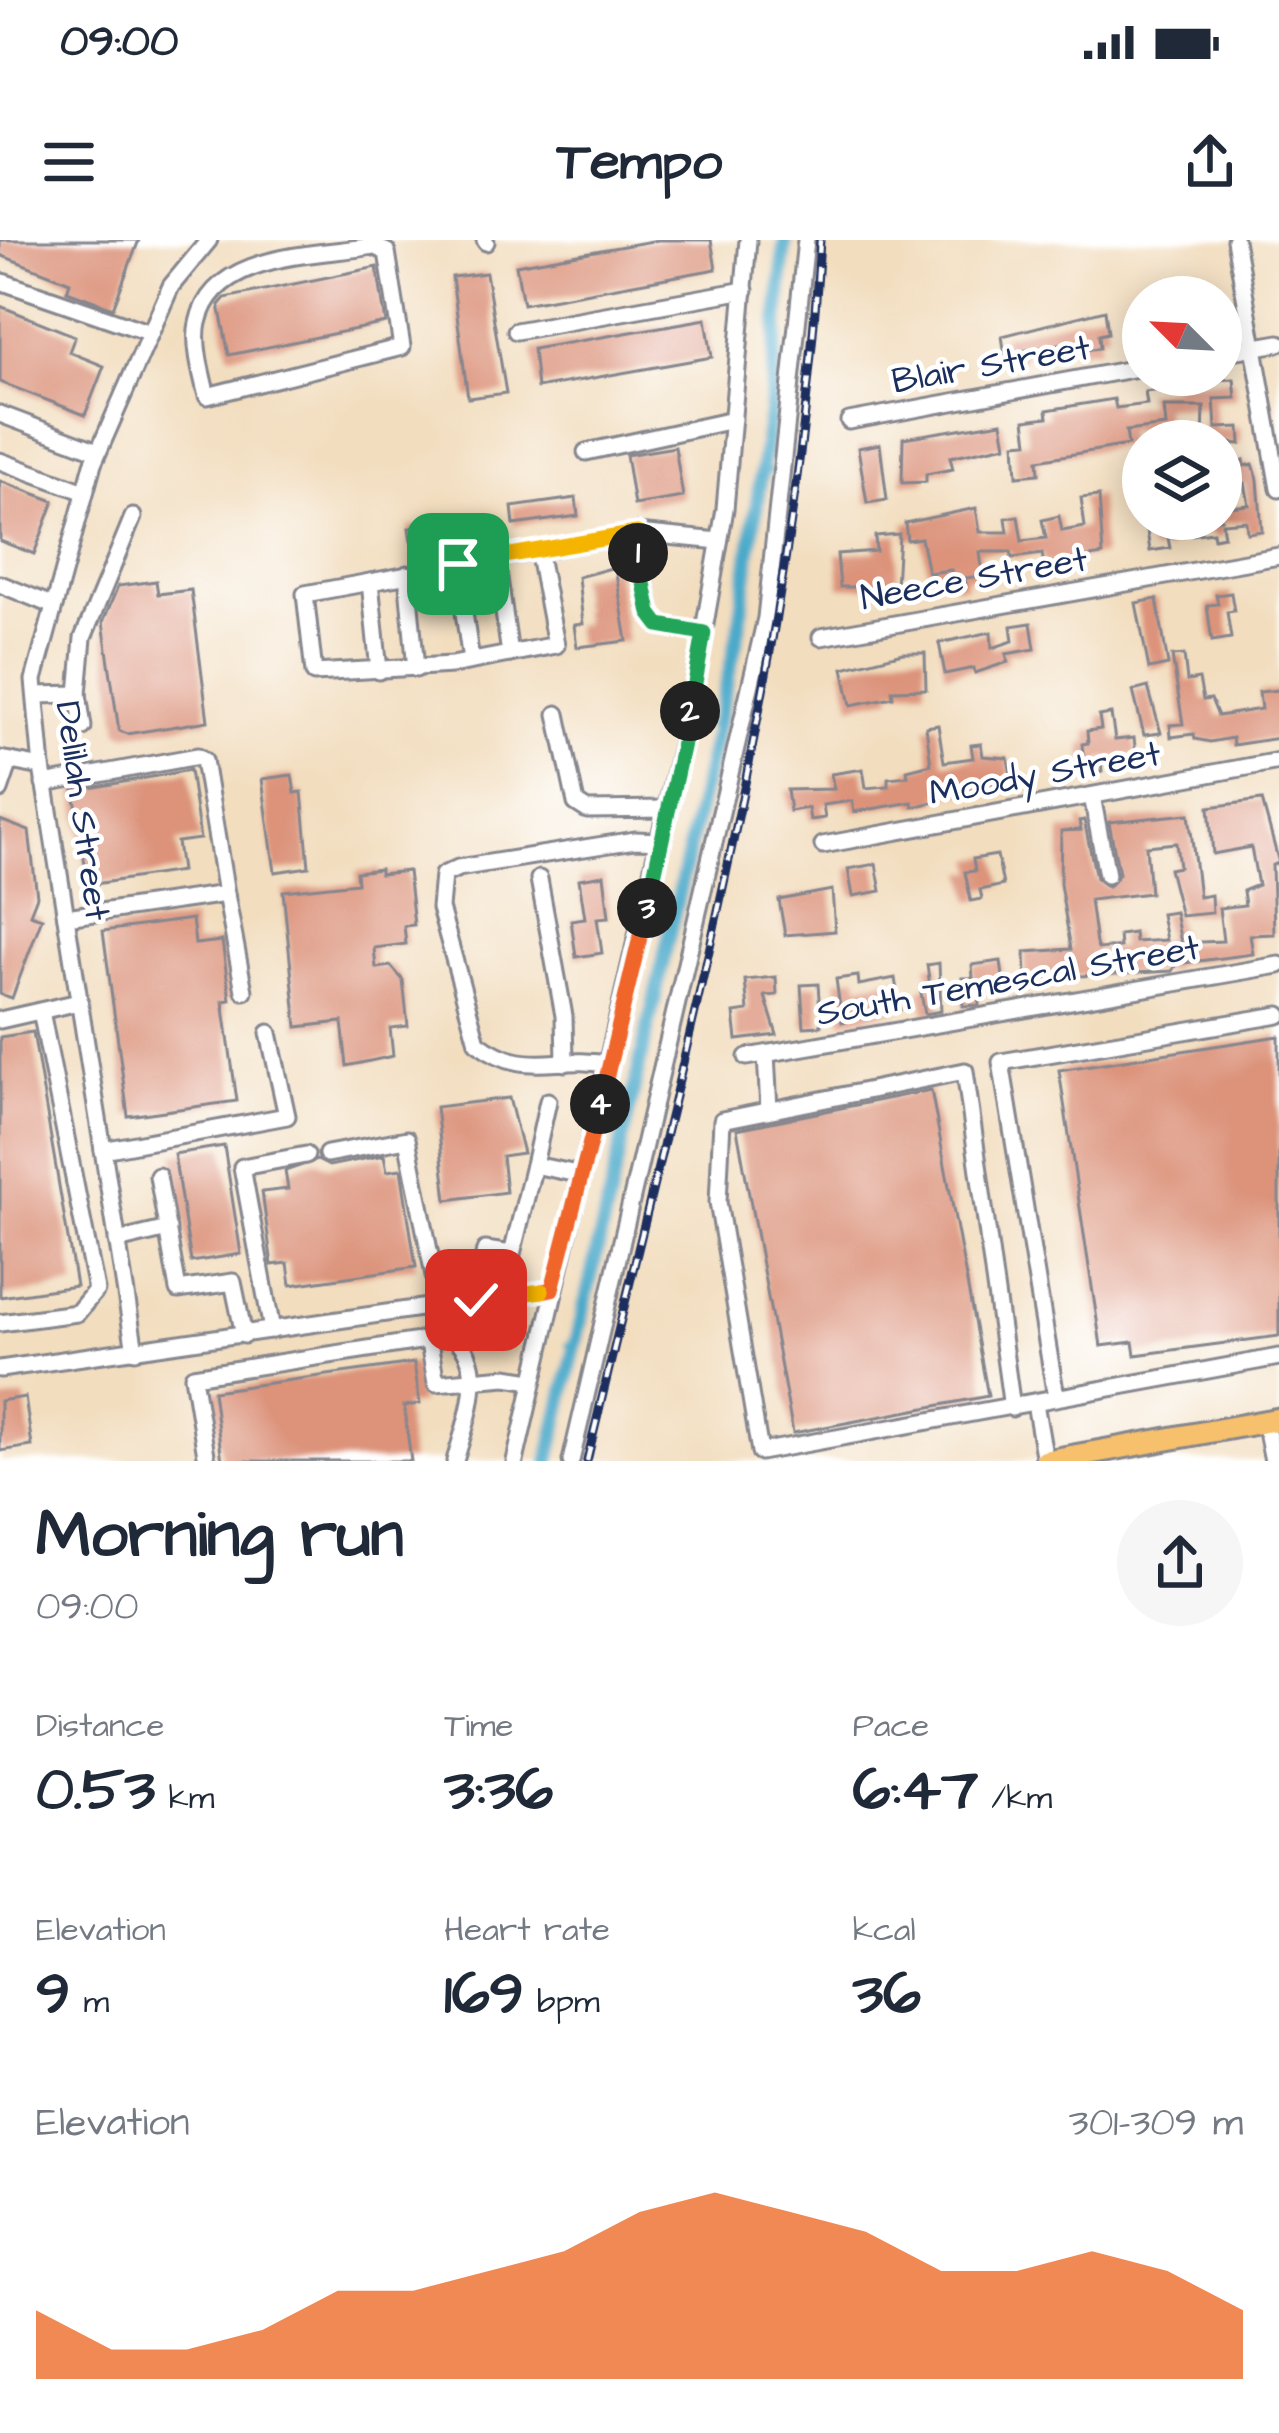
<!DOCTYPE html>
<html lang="en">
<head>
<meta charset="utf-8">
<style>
  :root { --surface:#fff; --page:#f6f6f7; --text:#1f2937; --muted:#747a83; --accent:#ea580c }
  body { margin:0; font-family:"Architects Daughter",sans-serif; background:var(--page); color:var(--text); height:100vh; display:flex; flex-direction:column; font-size:45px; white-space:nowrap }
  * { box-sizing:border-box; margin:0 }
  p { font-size:39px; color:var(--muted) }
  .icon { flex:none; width:66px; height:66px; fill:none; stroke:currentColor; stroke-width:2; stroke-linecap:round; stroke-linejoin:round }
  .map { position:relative; height:1221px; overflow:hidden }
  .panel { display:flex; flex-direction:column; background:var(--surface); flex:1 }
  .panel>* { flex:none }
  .needle { width:78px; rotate:294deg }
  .controls { position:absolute; left:1122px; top:36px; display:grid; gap:24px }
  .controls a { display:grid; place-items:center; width:120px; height:120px; border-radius:50%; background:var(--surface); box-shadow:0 6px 30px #0003; font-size:60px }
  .pin { position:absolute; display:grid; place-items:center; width:102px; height:102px; color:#fff; margin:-51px; border-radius:24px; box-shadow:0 6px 18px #0006 }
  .km { position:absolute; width:60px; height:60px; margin:-30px; border-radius:50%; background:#222; color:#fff; font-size:33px; line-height:60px; text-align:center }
  .round { display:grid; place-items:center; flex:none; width:126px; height:126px; border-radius:63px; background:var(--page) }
  .head { display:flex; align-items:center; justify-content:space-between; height:204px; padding:0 36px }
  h1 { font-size:66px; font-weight:800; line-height:90px }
  .figures { display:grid; grid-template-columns:repeat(3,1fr); gap:18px; height:204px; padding:12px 36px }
  .figures div { display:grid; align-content:center }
  .figures b { font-size:60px; font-weight:800 }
  .figures small { font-size:33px; font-weight:400 }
  .figures p { font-size:33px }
  .chart { height:336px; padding:24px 36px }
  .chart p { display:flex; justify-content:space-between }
  .chart svg { width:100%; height:216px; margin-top:12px; fill:var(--accent); opacity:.7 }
  .status { display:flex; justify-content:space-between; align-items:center; height:84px; padding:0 60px; background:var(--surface); direction:ltr }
  .status svg { height:33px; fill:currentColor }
  header { display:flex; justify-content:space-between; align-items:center; height:156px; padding:0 36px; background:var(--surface); font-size:54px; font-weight:800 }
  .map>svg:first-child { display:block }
</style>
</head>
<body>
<div class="status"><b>09:00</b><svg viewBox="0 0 49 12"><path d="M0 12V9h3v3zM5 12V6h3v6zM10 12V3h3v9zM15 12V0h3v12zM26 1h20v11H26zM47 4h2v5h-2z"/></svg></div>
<header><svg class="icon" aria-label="menu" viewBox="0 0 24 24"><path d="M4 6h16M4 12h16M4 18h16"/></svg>Tempo<svg class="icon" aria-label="share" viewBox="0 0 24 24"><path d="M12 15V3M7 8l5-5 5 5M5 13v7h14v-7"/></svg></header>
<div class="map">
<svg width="1279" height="1221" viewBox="0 0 1279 1221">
  <rect width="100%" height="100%" fill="#fff"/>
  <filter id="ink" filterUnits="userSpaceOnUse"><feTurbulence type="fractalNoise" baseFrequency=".00833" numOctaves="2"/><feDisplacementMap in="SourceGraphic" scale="24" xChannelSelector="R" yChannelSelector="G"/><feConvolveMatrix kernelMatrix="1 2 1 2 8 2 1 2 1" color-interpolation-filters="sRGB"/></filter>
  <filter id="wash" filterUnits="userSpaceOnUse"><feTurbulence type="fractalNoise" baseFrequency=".004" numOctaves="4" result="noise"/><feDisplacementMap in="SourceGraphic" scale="48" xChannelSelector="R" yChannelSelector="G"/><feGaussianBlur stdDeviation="2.7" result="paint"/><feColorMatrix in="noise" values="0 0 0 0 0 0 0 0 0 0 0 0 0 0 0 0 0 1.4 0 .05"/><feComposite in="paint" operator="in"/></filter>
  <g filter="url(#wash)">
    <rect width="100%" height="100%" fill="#f2ddbe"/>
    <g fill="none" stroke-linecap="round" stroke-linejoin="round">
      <g stroke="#4caaca" stroke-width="4.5">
        <polyline points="761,234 771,231"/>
        <polyline points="711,481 719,482"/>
        <polyline points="708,486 718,488"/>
        <polyline points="675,646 683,649"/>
        <polyline points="567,1104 574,1113"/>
      </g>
      <polyline stroke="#4caaca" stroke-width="14" points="549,1221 739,389 770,171 785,0"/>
    </g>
    <g id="blocks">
      <g fill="#dc937a">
        <polygon points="0,0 139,0 113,68 67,51 70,42 0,15"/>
        <polygon points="658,0 711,0 716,29 523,64 516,25"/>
        <polygon points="377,27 386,83 229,115 219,65 225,58"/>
        <polygon points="486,33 506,153 468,158 452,37"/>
        <polygon points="0,66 75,96 69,112 104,126 85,175 0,142"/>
        <polygon points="1105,70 1108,93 1099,95 1100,108 1076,111 1075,101 1023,111 1024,119 1006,122 1002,96"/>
        <polygon points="706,79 712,117 537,148 533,109"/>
        <polygon points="1234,139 1236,158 1214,159 1216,188 1240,187 1241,204 1203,201 1204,167 1164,167 1166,186 1126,191 1128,205 1038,220 1039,234 1017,236 1015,203 1028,202 1025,180 1048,177 1047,170 1114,159 1116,168 1147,164 1145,152 1174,148 1174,142"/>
        <polygon points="1002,182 1006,205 950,217 953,229 926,234 926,242 902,243 903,198"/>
        <polygon points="880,204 887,260 867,263 858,208"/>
        <polygon points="675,207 683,257 634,265 626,215"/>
        <polygon points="1244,220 1245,226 1253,224 1258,240 1262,291 1247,293 1246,281 1222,283 1224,296 1214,298 1213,292 1168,298 1170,308 1150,311 1146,284 1221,279 1221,268 1249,265 1245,243 1221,248 1221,230"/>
        <polygon points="0,241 54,261 34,314 0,301"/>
        <polygon points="1099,256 1103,315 1044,324 1042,314 1012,318 1011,312 980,312 983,336 965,338 966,346 953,347 951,330 928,333 921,298 907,300 905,283 976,268 980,292 1008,292 1006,278 1018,276 1022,301 1046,298 1042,280 1059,276 1062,291 1085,287 1081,258"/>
        <polygon points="576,258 578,276 514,285 512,267"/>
        <polygon points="474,280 476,293 411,301 409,288"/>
        <polygon points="899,294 896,347 840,347 837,314 876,311 875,296"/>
        <polygon points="615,327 627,401 577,407 574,385 583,384 578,337"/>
        <polygon points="156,341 158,354 191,350 208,481 127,494 119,491 103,382 118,346"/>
        <polygon points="1231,353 1234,371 1227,372 1231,398 1212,401 1207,365 1218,364 1216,355"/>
        <polygon points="1157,359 1168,425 1149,429 1136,363"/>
        <polygon points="1031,383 1035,409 1006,414 1008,422 975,433 974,428 945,434 939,403 991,392 992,408 1013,401 1011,386"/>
        <polygon points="903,413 925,413 926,449 892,450 893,457 851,465 843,428"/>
        <polygon points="1184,415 1187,441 1199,439 1203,460 1211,459 1218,476 1261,469 1259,452 1279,450 1279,498 1233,505 1232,498 1210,502 1195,499 1194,494 1171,497 1170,485 1183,484 1172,416"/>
        <polygon points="1148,447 1161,493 1144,495 1133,451"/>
        <polygon points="1111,474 1115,500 1134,498 1136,515 1101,519 1102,532 1085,534 1082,504 1088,503 1087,491 1101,489 1099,476"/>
        <polygon points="938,485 944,522 973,518 971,505 981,504 983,516 1008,518 1013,546 938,556 939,561 913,567 912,562 854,572 852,561 823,565 825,578 810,580 808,568 790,571 787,550 834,549 831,534 863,529 866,548 888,546 888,538 908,536 907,530 931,524 926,487"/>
        <polygon points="190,530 200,599 177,602 181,631 88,645 74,551"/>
        <polygon points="292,535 295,553 302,552 309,627 275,632 262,539"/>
        <polygon points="1262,560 1279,623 1272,625 1274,694 1250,695 1253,714 1176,724 1172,731 1026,739 1025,712 1071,709 1060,644 1061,591 1081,590 1079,581 1084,580 1096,638 1108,647 1119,634 1109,582 1189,574 1199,657 1211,655 1212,673 1181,676 1169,629 1179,627 1176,603 1146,606 1150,653 1090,660 1096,704 1098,709 1120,707 1119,695 1134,693 1135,702 1166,700 1161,674 1175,672 1181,703 1223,701 1219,668 1245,665 1243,651 1258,645 1251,607 1213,614 1209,567"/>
        <polygon points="0,580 29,591 37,656 30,674 42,678 12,758 0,754"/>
        <polygon points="997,615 1003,645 980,650 982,659 971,661 965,632 975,631 973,619"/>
        <polygon points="876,624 881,651 853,656 848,629"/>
        <polygon points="380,629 380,634 408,631 414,685 404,686 406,704 374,708 376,728 391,726 403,740 408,786 390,788 393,816 347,826 342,782 297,787 283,651 357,643 356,632"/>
        <polygon points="604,635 609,677 597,678 602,713 576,717 571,680 585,678 579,639"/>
        <polygon points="832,650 835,691 785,695 779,660"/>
        <polygon points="192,679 195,704 222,701 230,760 223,761 237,861 128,876 103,691"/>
        <polygon points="1001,721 1004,745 978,749 979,765 963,766 962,738 973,738 972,725"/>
        <polygon points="939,723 941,771 925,774 920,748 930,746 927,725"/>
        <polygon points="858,736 859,745 895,738 900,770 842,782 836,739"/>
        <polygon points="776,737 777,755 765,756 777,795 737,800 734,773 748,771 745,740"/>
        <polygon points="818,744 821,786 804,787 801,745"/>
        <polygon points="33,792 76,1046 0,1057 0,797"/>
        <polygon points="1279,796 1279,1096 1135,1115 1133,1102 1101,1106 1059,830"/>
        <polygon points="931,850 988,1156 793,1193 737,889"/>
        <polygon points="509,858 523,913 502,916 506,952 447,960 436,867"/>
        <polygon points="224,906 241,1014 191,1022 174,914"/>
        <polygon points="384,915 387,931 401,929 416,1027 291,1045 288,1023 272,1025 262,952 288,949 285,931 317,920 329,926"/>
        <polygon points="414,1123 420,1164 404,1166 411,1221 222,1221 213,1151"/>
        <polygon points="25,1157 32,1206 0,1211 0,1161"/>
      </g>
    </g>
  </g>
  <g filter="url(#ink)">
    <use href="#blocks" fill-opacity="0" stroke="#86868e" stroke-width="3"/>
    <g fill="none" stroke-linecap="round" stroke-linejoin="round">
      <g stroke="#86868e" stroke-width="21">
        <g id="minor">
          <polyline points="485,0 486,2"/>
          <polyline points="1235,0 1279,249"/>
          <path d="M373 6 387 12 402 107 207 156C202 136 193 103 198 83 213 11 318 16 373 6Z"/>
          <polyline points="0,41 150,93"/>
          <polyline points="516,91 745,50"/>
          <polyline points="1221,113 1279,103"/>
          <polyline points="0,174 98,211"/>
          <polyline points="849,181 1143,127"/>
          <polyline points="586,212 733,180"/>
          <polyline points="0,221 85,252"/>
          <polyline points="637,293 650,373 659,385 704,393"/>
          <polyline points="538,310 556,405 452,425 314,433 305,354 637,293 719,301"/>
          <polyline points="496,317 510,414"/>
          <polyline points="457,324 471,421"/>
          <polyline points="407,334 416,429"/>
          <polyline points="370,342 379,431"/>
          <polyline points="0,344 54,366"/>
          <polyline points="821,397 1279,316"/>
          <polyline points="78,454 83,487"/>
          <polyline points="36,455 78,454 83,398 133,277"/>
          <polyline points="557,474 576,563 587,570 669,569"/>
          <polyline points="0,519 42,527"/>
          <polyline points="44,544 198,516 204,520 226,654 66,677"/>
          <polyline points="0,550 10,521"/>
          <polyline points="1092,556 1107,635"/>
          <polyline points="823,605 1279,521"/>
          <polyline points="539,639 564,776 565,823"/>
          <polyline points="226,654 244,751"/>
          <polyline points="0,780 79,762"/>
          <polyline points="766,814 769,870"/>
          <polyline points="747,817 1279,725"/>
          <path d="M610 825C557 813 526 840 477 802L440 668 443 635 458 628 635 600 662 601"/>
          <polyline points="103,910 287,876 269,793"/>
          <polyline points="327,914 407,899 440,1066"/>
          <polyline points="534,925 548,861"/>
          <polyline points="158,936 178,1050 233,1042 244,1095"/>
          <polyline points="117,1001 168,989"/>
          <polyline points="476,1060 485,1010 512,1014 534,925 582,935"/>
          <polyline points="0,1083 77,1073 96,1050 41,771"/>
          <polyline points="272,1090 242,927 306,915"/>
          <polyline points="428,1097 436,1143 506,1137 532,1141"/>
          <polyline points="135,1111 42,527 34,440 93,224 171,46 209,0"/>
          <polyline points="0,1129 552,1049"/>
          <polyline points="1056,1157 1001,822 1279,775"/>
          <polyline points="1035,1163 1045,1221"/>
          <polyline points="1012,1168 965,831 722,880 718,962 760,1212 1279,1117"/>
          <polyline points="1265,1181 1273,1221"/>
          <path d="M207 1221 193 1136 452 1096C491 1124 465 1184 455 1221"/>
          <polyline points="515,1221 692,459 725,269 748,0"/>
          <polyline points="571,1221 766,378 806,0"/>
        </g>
      </g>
      <g stroke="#86868e" stroke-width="27">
        <polyline id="major" points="1046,1221 1279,1179"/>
      </g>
      <use href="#minor" stroke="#fff" stroke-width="15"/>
      <use href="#major" stroke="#f7c06c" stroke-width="21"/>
      <g stroke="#1b2f5e" stroke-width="9">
        <path id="rail" d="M587 1221C682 818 796 415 820 0"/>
      </g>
      <use href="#rail" stroke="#fff" stroke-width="4.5" stroke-dasharray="14" stroke-linecap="butt"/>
    </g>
  </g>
  <g fill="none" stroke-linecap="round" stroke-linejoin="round" filter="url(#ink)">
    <g stroke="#fff" stroke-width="24">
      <polyline id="split-1" points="458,324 637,293 638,313"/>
    </g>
    <g stroke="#fff" stroke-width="24">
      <polyline id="split-2" points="638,313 650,373 659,385 704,393 690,471"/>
    </g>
    <g stroke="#fff" stroke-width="24">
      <polyline id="split-3" points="647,668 690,471"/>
    </g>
    <g stroke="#fff" stroke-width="24">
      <polyline id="split-4" points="600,864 647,668"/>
    </g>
    <g stroke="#fff" stroke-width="24">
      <polyline id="split-5" points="542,1051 552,1049 600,864"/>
    </g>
    <g stroke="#fff" stroke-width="24">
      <polyline id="split-6" points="476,1060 542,1051"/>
    </g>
    <use href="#split-1" stroke="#f5b400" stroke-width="15"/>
    <use href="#split-2" stroke="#22a559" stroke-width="15"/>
    <use href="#split-3" stroke="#22a559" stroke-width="15"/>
    <use href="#split-4" stroke="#f0652b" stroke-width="15"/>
    <use href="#split-5" stroke="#f0652b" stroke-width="15"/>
    <use href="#split-6" stroke="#f5b400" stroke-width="15"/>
  </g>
  <g text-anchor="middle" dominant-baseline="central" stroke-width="9" stroke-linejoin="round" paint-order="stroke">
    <g font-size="36" fill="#1b2f5e" stroke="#fff">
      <text transform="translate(991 125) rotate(-10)">Blair Street</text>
      <text transform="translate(974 339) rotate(-10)">Neece Street</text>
      <text transform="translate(1045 534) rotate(-10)">Moody Street</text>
      <text transform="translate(82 571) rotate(82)">Delilah Street</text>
      <text transform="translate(1008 741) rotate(-10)">South Temescal Street</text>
    </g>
  </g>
</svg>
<div class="controls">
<a><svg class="needle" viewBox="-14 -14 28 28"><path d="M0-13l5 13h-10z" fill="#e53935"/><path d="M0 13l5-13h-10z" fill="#747a83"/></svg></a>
<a><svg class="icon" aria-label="layers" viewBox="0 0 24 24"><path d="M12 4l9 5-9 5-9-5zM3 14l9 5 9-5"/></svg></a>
</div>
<div class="pin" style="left:458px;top:324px;background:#1e9e55"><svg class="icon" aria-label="arrive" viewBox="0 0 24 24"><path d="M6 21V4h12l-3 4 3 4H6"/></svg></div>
<div class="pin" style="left:476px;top:1060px;background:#d93025"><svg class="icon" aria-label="check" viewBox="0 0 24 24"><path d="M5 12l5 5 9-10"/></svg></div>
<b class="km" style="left:638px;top:313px">1</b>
<b class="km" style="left:690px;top:471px">2</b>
<b class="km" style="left:647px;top:668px">3</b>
<b class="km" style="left:600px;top:864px">4</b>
</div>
<section class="panel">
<div class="head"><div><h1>Morning run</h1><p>09:00</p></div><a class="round"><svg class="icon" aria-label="share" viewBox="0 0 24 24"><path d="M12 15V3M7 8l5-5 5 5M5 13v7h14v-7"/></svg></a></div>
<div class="figures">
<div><p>Distance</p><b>0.53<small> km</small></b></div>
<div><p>Time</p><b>3:36</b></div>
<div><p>Pace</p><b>6:47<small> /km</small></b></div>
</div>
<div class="figures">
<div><p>Elevation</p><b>9<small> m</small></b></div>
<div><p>Heart rate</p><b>169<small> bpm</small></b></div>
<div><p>kcal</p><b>36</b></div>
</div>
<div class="chart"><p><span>Elevation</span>301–309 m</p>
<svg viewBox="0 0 160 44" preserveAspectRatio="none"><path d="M0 44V30L10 38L20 38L30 34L40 26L50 26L60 22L70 18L80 10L90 6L100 10L110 14L120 22L130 22L140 18L150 22L160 30V44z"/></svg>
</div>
</section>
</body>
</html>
